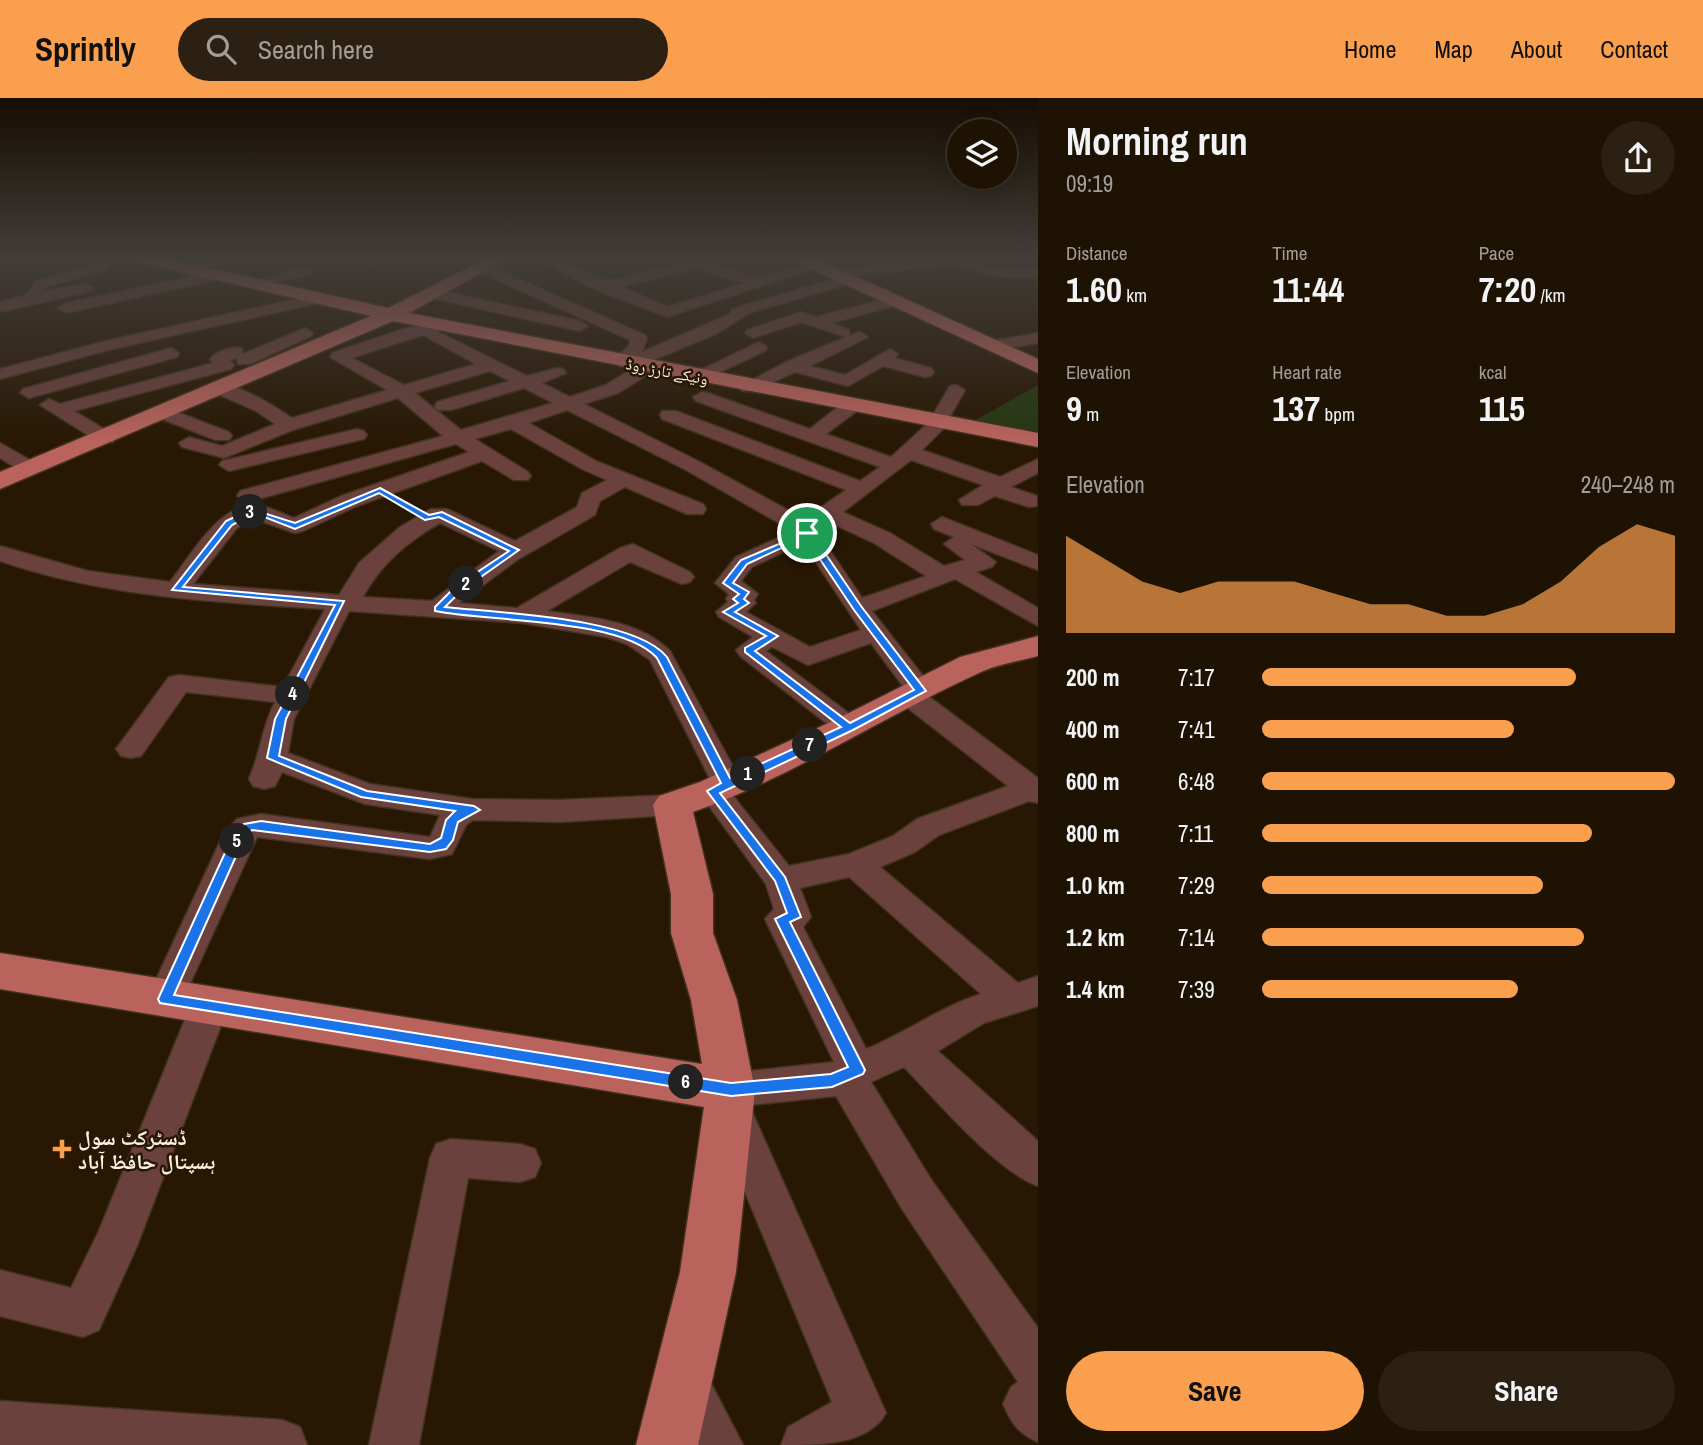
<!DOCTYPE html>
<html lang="en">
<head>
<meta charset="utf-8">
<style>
  :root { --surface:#1e1202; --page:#2b2011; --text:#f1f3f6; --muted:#a19e99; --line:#3c3224; --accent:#fa9f4e }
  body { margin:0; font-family:"Archivo Narrow","Noto Naskh Arabic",sans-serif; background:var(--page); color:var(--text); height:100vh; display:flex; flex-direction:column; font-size:26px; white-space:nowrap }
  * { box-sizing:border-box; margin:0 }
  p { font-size:23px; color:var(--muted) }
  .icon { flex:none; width:38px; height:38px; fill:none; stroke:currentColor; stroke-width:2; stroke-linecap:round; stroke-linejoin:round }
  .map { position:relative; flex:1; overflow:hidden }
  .details { display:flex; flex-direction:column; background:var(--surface); width:665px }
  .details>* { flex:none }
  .tools { position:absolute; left:947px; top:21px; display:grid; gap:14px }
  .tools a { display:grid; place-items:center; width:70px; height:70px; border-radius:50%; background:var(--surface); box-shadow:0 4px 18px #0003,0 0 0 2px var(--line); font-size:35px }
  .pin { position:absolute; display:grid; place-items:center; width:60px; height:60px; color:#fff; margin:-30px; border:4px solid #fff; border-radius:50%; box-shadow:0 2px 7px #0007 }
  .km { position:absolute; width:35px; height:35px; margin:-18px; border-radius:50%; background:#222; color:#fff; font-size:19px; line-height:35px; text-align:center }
  .round { display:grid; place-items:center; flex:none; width:74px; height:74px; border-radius:37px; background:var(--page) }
  .overview { display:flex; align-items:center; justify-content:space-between; height:119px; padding:0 28px }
  h1 { font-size:38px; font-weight:800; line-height:52px }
  .figures { display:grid; grid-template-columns:repeat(3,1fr); gap:10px; height:119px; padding:7px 28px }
  .figures div { display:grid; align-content:center }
  .figures b { font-size:35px; font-weight:800 }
  .figures small { font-size:19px; font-weight:400 }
  .figures p { font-size:19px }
  .chart { height:196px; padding:14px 28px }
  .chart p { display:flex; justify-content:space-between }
  .chart svg { width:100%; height:126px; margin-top:7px; fill:var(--accent); opacity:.7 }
  .primary-button { display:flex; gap:14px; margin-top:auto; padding:14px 28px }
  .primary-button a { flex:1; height:80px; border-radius:42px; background:var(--accent); color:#111; font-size:28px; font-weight:800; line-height:80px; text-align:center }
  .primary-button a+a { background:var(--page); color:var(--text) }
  ul { padding:0 28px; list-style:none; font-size:23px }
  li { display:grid; grid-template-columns:112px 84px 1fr; align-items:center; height:52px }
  li i { height:18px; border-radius:9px; background:var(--accent) }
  header { display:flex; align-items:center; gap:42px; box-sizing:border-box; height:98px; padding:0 35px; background:var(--accent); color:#111 }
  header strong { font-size:33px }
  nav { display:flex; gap:38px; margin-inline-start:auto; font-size:24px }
  .search { width:490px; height:63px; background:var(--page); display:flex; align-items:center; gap:18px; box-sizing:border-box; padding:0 24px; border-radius:38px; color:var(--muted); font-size:26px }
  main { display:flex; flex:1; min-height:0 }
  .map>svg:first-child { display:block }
</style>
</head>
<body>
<header>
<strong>Sprintly</strong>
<div class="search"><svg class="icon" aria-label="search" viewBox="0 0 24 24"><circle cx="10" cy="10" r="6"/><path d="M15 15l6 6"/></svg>Search here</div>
<nav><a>Home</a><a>Map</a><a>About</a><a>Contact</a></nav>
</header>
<main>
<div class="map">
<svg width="1038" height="1347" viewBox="0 0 1038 1347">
  <rect width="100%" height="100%" fill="#281803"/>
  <polygon fill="#253811" points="1038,287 1038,334 974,323"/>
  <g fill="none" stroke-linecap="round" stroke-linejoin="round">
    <g stroke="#41321e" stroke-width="3">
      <g id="minor">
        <polygon points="227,158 256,158 249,162 192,172 185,168"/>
        <polygon points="355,158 371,158 377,163 370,167"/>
        <path d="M528 158H546L607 183 697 162 759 180 832 158H852L667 219 597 192ZM696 170 744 185 668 209 621 189Z"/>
        <path d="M957 158H997L995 161 972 164 993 170 1038 172V180L993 178 956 166 850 178 854 182 852 185 749 215 716 236 646 265 652 266 655 270 652 274 618 295 584 306 700 364 804 421 846 392 662 321 660 317 662 313H676L860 383 880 369 696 303 693 299 702 294 708 295 810 331 844 304H858L860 308 858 312 826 336 891 359 928 325 950 288 956 287 965 292 948 322 949 325 922 352 1000 379 1038 361V375L1011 389 1037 398V408L1029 409 995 398 978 407H962L959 402 983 387 911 362 843 414 890 435 944 468 965 462 944 446 954 439 934 431 931 426 942 419 1038 457V472L971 446 996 464 992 469 976 474 1038 510V528L955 481 872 513 934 592 928 598 1038 680V705L1029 703 939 737 915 754 880 769 1018 885 1038 878V908L984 925 938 953 1038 1043V1088C995 1072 938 1004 904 969L871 984 932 1083 1038 1230V1344C1018 1335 1012 1326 1003 1306L1011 1289 1018 1284 902 1111 836 998 749 1007 886 1315C868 1347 821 1347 781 1347L788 1329 832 1304 713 1017 719 1005 711 992 717 980 731 975 834 964 765 821 774 811 766 786 698 693 702 686 711 683 650 562 627 546 606 539 523 525 349 513 294 621 288 655 370 686 472 701 560 702 672 697 683 700 687 707 683 714 672 717 560 724 473 722 466 727 452 756 430 761 257 739 178 912 165 916 152 912 147 901 224 735 237 721 261 716 430 739 440 717 365 706 282 674 275 688 264 691 253 688 249 681C260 656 262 629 275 604L186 594 141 658 131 660 121 658 116 651 169 579 179 577 283 589 325 511C216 504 104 499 0 463V448L88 473 170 484C190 459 216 410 252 407 265 406 282 416 294 420L341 398 469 354 456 346 248 404 237 398 240 393 443 338 398 300 293 332 224 360 182 349 179 345 189 339 222 348 275 326 256 313 215 295 212 291 215 287C234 282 276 309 292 320L387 292 330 259 332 255 403 231 442 224 444 227 438 234 527 278 557 270 563 271 566 275 542 285 570 299 606 287 635 269 628 271 610 264 628 249 630 242 475 172V166H485L645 237 647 240 642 254 730 216 732 211 838 180 830 179V173ZM423 237 476 266 404 287 352 260ZM490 273 510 283 437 304 435 308 437 312H451L524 290 553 305 461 332 415 295ZM567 312 686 372 793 433 736 459 715 485 729 496 726 501 728 504 716 514 719 519 753 539 736 552 740 558 839 635 849 638 859 635 863 629 859 623 766 553 772 549 808 567 871 545 905 591 896 598 900 604 1008 688 917 721 893 738 849 756 789 768 730 694 738 692 742 685 670 553C639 522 588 519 547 513L630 464 682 486 690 484 694 479 690 474 633 446 620 450 517 510 459 505 517 462 595 417 600 403 625 389 687 416H703L706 411 703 406 596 363 529 325ZM511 331 582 371 607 382 582 395 577 409 515 443 447 411H431L400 429 359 465 339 497 193 486 237 430 255 421 295 435 303 433 357 408 482 363 514 382H528L531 378 528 374 475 341ZM829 424 874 445 926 478 862 500 817 433ZM440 425 499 453 432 503 363 499C381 466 407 444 440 425ZM803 445 861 532 810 549 746 514 756 505 754 502 758 496 741 483 752 469ZM849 779 981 896C940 909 906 935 866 951L803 829 811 819 800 790Z"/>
        <polygon points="103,164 110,168 108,171 46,189 43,193 87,186 94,190 92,193 0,214 0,204 26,197 36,183"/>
        <polygon points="305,169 312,173 310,176 256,189 249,185"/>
        <polygon points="219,173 224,174 224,180 66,215 58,210 66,205"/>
        <polygon points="432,191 580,223 588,228 580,233 427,199 424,196"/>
        <polygon points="323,195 328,197 328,203 112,251 0,281 0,271 110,242"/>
        <polygon points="893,199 901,204 898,207 831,225 849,232 849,238 860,234 868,239 810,268 845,277 890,251 898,256 895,260 931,270 934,274 931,278 925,279 883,268 848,288 795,274 754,293 742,293 739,289 786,264 846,239 801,224 753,240 745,235 747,232 801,214 816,219"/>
        <path d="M305 230 313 235 311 238 250 266H238L237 260 230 262 234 267 231 271 74 313 113 336 116 340 113 344H99L40 307 49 301 60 306 213 265 210 261C217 253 232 248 242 250L243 256Z"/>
        <polygon points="1038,235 1038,245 991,253 983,248 991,243"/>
        <polygon points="759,244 767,249 765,253 701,283 689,283 686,279"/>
        <polygon points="171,250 179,255 177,259 29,300 20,295 23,291"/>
        <polygon points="164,309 229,334 232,338 229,342 215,342 157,319 155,315 157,311"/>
        <polygon points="357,331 364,333 367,337 364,341 229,373 219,367 222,363"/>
        <polygon points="0,345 37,366 40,370 37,374 23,374 0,360"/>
        <polygon points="209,894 222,898 228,909 137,1148 99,1232 83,1239 0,1218 0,1172 71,1190 98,1135 190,909 196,898"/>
        <polygon points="451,1041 520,1046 535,1051 541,1065 535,1079 520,1084 468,1080 419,1347 369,1347 430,1060 436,1046"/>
        <polygon points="685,1261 702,1268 743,1347 691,1347 661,1285 668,1268"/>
        <polygon points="0,1303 282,1322 300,1329 307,1347 0,1347"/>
      </g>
    </g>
    <g stroke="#41321e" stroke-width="3">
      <g id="major">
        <polygon points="125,158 155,158 388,210 492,158 512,158 409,215 1038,335 1038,349 393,223 0,391 0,374 371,218 134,163"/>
        <polygon points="790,158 811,158 1038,261 1038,275 792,162"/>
        <path d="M1038 538V558C1020 563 999 566 981 574 884 618 794 678 693 714L713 796V835L737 902 755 992 736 1174 698 1347H636L680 1174 704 1009 0 891V855L702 966 691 902 671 835V796L653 707 659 698 700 684 837 621 960 559Z"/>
      </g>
    </g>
    <use href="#minor" fill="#6b413d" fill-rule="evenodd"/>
    <use href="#major" fill="#ba635d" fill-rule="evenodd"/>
  </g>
  <linearGradient id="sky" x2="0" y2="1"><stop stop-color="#160d02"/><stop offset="0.46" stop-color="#423d39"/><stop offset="1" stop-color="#423d39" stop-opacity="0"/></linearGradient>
  <rect width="1038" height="346" fill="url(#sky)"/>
  <path fill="#1a73e8" stroke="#fff" stroke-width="2" fill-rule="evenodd" d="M380 390 429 417 442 414 519 452 461 493 445 509C497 515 635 519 667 559L730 680 841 629 745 554V550L766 538 723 514 738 505 733 501 739 496 723 485 741 462 810 433 861 508 926 593 853 632 720 695 785 779 801 819 790 824 865 972 863 976 832 989 731 998 160 905 158 901 234 735 244 726 261 723 430 746 441 740 446 722 455 713 361 699 267 660 275 621 335 507 172 492 226 423 251 411 295 425ZM379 395 425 422 439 419 509 453 455 489 435 509V513C489 524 622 520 657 560L721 685 707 693 775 783 787 815 775 821 848 969 831 976 731 985 174 897 245 738 252 732 430 754 446 751 453 742 458 724 480 712 474 708 367 693 279 658 286 621 344 503 183 489 232 427 254 415 295 431ZM805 439 854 512 914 592 850 625 755 553 778 538 735 514 749 505 744 501 749 494 733 485 747 466Z"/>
  <path fill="#fa9f4e" stroke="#281803" stroke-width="2.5" d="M58.5 1040.5h7v7h7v7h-7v7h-7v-7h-7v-7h7z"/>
  <g text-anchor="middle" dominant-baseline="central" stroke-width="5" stroke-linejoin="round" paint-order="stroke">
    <g font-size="16" fill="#fbf0e2" stroke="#281803">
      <text transform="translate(667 273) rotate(11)">ونیکے تارڑ روڈ</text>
    </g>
    <g font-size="21" font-weight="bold" fill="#fbf0e2" stroke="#281803" text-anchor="start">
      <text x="78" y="1039">ڈسٹرکٹ سول<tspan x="78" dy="24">ہسپتال حافظ آباد</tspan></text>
    </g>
  </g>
</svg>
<div class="tools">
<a><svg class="icon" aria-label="layers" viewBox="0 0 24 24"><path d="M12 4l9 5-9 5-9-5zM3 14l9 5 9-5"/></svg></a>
</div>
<div class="pin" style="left:807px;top:435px;background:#1e9e55"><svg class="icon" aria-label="arrive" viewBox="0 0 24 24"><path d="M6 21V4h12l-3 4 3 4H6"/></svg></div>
<b class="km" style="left:748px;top:676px">1</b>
<b class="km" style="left:466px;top:486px">2</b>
<b class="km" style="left:250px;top:414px">3</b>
<b class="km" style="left:293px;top:596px">4</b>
<b class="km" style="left:237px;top:743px">5</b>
<b class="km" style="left:686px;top:984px">6</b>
<b class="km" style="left:810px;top:647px">7</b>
</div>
<section class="details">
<div class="overview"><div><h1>Morning run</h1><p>09:19</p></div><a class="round"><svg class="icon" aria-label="share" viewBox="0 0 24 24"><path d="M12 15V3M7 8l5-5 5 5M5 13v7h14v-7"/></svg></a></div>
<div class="figures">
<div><p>Distance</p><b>1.60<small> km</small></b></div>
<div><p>Time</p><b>11:44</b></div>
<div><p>Pace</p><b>7:20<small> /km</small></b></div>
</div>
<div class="figures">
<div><p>Elevation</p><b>9<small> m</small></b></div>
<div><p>Heart rate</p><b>137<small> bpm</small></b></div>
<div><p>kcal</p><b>115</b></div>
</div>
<div class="chart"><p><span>Elevation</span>240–248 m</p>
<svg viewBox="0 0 160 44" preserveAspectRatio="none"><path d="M0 44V10L10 18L20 26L30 30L40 26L50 26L60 26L70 30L80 34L90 34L100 38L110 38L120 34L130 26L140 14L150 6L160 10V44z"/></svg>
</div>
<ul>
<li><b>200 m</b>7:17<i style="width:76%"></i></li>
<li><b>400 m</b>7:41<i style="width:61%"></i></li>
<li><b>600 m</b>6:48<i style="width:100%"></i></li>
<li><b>800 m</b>7:11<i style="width:80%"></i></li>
<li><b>1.0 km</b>7:29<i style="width:68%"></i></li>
<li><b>1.2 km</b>7:14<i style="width:78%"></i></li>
<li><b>1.4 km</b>7:39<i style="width:62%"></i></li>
</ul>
<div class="primary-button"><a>Save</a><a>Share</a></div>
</section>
</main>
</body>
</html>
